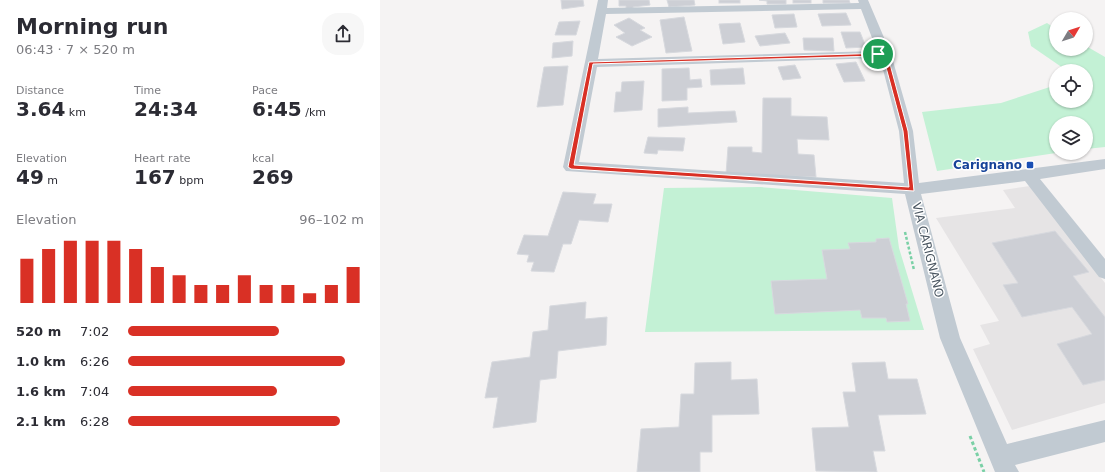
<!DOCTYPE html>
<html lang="en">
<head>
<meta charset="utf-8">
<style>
  :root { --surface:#fff; --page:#f7f7f7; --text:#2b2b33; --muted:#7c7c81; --accent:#d93025 }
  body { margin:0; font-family:"DejaVu Sans",sans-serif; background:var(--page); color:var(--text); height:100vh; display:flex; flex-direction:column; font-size:15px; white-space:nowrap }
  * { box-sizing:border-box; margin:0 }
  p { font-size:13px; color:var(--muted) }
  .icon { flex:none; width:22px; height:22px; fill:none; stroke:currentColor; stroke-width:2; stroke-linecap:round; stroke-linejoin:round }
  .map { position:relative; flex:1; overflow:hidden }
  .side { display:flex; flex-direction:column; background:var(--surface); width:380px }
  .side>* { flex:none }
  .needle { width:26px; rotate:51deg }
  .tools { position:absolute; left:669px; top:12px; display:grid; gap:8px }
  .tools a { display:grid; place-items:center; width:44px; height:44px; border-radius:50%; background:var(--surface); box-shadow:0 1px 3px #0004; font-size:20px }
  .pin { position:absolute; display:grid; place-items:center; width:34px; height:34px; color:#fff; margin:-17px; border:2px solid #fff; border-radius:50%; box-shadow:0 1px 4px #0007 }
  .round { display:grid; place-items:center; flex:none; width:42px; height:42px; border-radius:16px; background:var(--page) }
  .overview { display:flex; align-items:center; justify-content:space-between; height:68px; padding:0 16px }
  h1 { font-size:22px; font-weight:600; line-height:30px }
  .figures { display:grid; grid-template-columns:repeat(3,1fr); gap:6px; height:68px; padding:4px 16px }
  .figures div { display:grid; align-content:center }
  .figures b { font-size:20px; font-weight:600 }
  .figures small { font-size:11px; font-weight:400 }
  .figures p { font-size:11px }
  .chart { height:112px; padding:8px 16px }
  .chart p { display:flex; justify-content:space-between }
  .chart svg { width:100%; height:72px; margin-top:4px; stroke:var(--accent); stroke-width:6 }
  ul { padding:0 16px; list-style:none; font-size:13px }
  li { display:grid; grid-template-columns:64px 48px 1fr; align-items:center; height:30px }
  li i { height:10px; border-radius:5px; background:var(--accent) }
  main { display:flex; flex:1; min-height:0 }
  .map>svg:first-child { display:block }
</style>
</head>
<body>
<main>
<section class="side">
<div class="overview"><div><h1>Morning run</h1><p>06:43 · 7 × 520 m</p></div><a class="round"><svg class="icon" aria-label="share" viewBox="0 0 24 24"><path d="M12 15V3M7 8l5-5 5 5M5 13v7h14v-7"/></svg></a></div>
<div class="figures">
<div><p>Distance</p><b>3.64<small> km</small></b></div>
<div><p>Time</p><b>24:34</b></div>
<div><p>Pace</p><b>6:45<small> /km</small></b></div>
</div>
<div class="figures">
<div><p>Elevation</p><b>49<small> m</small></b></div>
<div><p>Heart rate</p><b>167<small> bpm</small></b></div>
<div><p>kcal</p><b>269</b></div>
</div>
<div class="chart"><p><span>Elevation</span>96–102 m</p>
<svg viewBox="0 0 160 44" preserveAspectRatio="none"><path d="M5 44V17M15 44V11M25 44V6M35 44V6M45 44V6M55 44V11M65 44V22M75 44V27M85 44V33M95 44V33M105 44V27M115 44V33M125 44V33M135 44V38M145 44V33M155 44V22"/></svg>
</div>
<ul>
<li><b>520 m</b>7:02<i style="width:64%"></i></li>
<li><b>1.0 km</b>6:26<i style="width:92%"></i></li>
<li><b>1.6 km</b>7:04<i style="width:63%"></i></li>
<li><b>2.1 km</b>6:28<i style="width:90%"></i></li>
</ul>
</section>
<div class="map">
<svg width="725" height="472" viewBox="0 0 725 472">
  <rect width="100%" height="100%" fill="#f5f3f3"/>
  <polygon fill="#e6e4e5" points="650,186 725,283 725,403 632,430 593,349 610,344 600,325 619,321 556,218 635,208 623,190"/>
  <g fill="#c3f1d5">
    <polygon points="667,23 676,29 676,49 706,49 706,46 725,57 725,147 706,149 706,123 676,123 676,153 557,171 542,112 621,103 676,85 676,101 706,101 706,71 682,71 683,68 651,46 648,32"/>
    <polygon points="380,187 512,198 519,248 544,330 265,332 284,188"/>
  </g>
  <g fill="#cdcfd5" stroke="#d7d9de">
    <polygon points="181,0 203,0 204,6 182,9"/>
    <polygon points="239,0 269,0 270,5 253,7 253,9 246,10 246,6 239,6"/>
    <polygon points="287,0 314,0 315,5 289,7"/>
    <rect x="339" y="0" width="21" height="3"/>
    <polygon points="379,0 406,0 406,4 387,4 387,1"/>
    <rect x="413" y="0" width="18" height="3"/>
    <polygon points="443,0 469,0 470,3 443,3"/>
    <polygon points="466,13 471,25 442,26 438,14"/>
    <polygon points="414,14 417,27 395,28 392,15"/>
    <polygon points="304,17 312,51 286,53 280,20"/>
    <polygon points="249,18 265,28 260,30 272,37 252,46 236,37 245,33 234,25"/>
    <polygon points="200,21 196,35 175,35 179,22"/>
    <polygon points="360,23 365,42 343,44 339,24"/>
    <polygon points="461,32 480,32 486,47 466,48"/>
    <polygon points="405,33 410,43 380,46 375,36"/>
    <polygon points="423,38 453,38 454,51 424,50"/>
    <polygon points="193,41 192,56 172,58 173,43"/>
    <polygon points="476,62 485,81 464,82 456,64"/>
    <polygon points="415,65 421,78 403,80 398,67"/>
    <polygon points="188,66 183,105 157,107 164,67"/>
    <polygon points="309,68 310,80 321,79 322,87 307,88 307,100 282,101 282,69"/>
    <polygon points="363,68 365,84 331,85 330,70"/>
    <polygon points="264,81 262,110 234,112 236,92 241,92 242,82"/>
    <polygon points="383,98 411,98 411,116 447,117 449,140 417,139 418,154 434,155 436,177 346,174 348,147 372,147 372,152 382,153"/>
    <polygon points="308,107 308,113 355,111 357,122 278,127 278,109"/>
    <polygon points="268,137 305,138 303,151 278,150 277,154 264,153"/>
    <polygon points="183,192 216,194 213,204 232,204 228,222 199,220 191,244 183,244 174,272 151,271 154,262 147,262 149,255 137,254 144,235 168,236"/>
    <polygon points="675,231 709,272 693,276 725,317 725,380 703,385 677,344 712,334 692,307 642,317 623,285 638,283 612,243"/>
    <polygon points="509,238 528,304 526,304 530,321 507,322 506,318 482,318 480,310 395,314 391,281 447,279 442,250 470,249 468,243 496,242 496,239"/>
    <polygon points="206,302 205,319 227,317 226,345 178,351 176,378 160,380 156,422 113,428 118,397 105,398 112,362 150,357 153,332 168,330 170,306"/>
    <polygon points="351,362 351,380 377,379 379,414 332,415 332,452 320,452 320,472 257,472 261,429 299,427 301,394 314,394 315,363"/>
    <polygon points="505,362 508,379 537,379 546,414 498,415 505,451 493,451 497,472 436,471 432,428 469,427 463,392 476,392 472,363"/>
  </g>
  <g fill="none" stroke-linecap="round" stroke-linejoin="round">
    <polyline stroke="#7ad0a6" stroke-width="2.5" stroke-dasharray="3 2" stroke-linecap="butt" points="525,232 534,270"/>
    <polyline stroke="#7ad0a6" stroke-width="3" stroke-dasharray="3.5 2.5" stroke-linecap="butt" points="590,436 604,472"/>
    <path fill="#c1cad2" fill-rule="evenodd" d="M218 0H228L227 8 479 3 478 0H488L511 54 533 131 539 183 725 159V169L660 179 725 259V279L719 277 645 181 541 194 580 338 627 444 725 420V442L635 465 639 472H615L560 338 525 194 186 171 183 167ZM481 9 497 51 218 59 226 14ZM500 58 519 131 524 183 199 162 217 67Z"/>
  </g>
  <path fill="#d93025" stroke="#fff" fill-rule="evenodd" d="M507 53 528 131 534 191 191 169 188 167 209 62ZM498 56H503L523 131 529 187 194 165 213 64Z"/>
  <rect fill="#1a4fb4" stroke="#fff" stroke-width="1.5" x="646" y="161" width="8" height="8" rx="2"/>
  <g text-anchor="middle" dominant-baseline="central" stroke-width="3" stroke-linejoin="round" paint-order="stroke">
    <g font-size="12" font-weight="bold" fill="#164399" stroke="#fff" text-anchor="end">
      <text x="642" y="165">Carignano</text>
    </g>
    <g font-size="12" fill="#4a5661" stroke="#fff">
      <text transform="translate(548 250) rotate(76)">VIA CARIGNANO</text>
    </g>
  </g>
</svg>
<div class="tools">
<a><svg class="needle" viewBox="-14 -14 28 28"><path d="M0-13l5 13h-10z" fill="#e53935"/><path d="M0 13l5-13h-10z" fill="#7c7c81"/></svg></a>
<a><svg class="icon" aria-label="locate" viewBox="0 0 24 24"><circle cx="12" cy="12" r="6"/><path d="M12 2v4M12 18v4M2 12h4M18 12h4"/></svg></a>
<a><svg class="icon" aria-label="layers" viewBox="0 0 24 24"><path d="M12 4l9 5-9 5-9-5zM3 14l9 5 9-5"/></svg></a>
</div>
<div class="pin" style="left:498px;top:54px;background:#1e9e55"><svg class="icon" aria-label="arrive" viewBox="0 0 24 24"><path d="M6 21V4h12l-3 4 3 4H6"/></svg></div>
</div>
</main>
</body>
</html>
